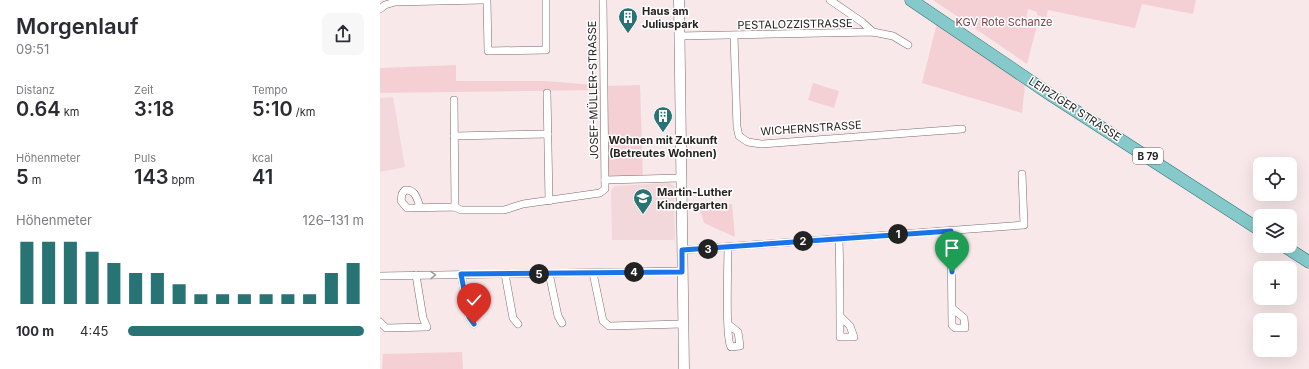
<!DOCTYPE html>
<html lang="de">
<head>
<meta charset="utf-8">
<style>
  :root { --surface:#fff; --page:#f7f7f7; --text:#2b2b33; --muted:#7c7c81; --accent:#287374 }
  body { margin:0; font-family:Inter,sans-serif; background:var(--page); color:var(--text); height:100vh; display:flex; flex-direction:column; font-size:15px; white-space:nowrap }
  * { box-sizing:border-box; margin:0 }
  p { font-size:13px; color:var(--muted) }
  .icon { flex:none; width:22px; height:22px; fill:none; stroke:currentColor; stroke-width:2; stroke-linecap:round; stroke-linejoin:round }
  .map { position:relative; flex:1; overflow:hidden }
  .side { display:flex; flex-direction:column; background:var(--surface); width:380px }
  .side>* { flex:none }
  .tools { position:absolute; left:873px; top:157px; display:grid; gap:8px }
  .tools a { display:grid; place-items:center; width:44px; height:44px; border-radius:8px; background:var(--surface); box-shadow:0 4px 16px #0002; font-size:20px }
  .pin { position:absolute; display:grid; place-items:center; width:34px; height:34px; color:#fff; margin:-41px -17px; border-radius:50% 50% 50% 0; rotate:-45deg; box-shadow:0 0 4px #0007 }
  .pin .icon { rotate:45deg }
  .km { position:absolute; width:20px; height:20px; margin:-10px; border-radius:50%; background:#222; color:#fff; font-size:11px; line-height:20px; text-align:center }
  .round { display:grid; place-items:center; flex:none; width:42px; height:42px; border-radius:8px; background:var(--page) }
  .overview { display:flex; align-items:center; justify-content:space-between; height:68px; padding:0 16px }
  h1 { font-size:22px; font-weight:600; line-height:30px }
  .figures { display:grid; grid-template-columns:repeat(3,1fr); gap:6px; height:68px; padding:4px 16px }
  .figures div { display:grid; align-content:center }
  .figures b { font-size:20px; font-weight:600 }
  .figures small { font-size:11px; font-weight:400 }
  .figures p { font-size:11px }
  .chart { height:112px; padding:8px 16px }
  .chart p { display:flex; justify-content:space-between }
  .chart svg { width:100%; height:72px; margin-top:4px; stroke:var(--accent); stroke-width:6 }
  ul { padding:0 16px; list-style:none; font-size:13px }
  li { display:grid; grid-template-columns:64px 48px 1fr; align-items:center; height:30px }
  li i { height:10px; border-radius:5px; background:var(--accent) }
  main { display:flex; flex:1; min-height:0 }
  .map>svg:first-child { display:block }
</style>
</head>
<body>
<main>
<section class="side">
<div class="overview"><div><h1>Morgenlauf</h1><p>09:51</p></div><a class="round"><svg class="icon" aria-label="share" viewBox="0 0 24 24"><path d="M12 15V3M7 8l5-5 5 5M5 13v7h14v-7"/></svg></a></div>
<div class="figures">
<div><p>Distanz</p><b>0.64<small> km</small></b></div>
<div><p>Zeit</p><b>3:18</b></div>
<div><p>Tempo</p><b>5:10<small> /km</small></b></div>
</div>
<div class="figures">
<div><p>Höhenmeter</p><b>5<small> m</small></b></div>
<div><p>Puls</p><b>143<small> bpm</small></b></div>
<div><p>kcal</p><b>41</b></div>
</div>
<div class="chart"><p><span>Höhenmeter</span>126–131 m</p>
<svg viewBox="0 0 160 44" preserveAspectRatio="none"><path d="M5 44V6M15 44V6M25 44V6M35 44V12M45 44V19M55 44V25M65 44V25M75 44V32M85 44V38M95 44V38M105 44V38M115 44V38M125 44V38M135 44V38M145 44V25M155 44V19"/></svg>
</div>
<ul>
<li><b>100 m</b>4:45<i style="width:100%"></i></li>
</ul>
</section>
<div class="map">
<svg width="929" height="369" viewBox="0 0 929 369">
  <rect width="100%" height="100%" fill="#f8e8e9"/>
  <g fill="#f2d8db">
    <polygon points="13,97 25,167 0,172 0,98"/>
    <polygon points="290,183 294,186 295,240 232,240 231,190 235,186"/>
  </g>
  <g fill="#f4d0d5">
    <polygon points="553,0 816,0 813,14 762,4 755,28 668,10 666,18 657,15 657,12 648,9 646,18 654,20 655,17 659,18 647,64"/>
    <polygon points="557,23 645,85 642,113 542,83"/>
    <polygon points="76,65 76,81 166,81 225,86 260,85 263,179 225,180 224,90 0,93 0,68"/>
    <polygon points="433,83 459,91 454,108 428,100"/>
    <polygon points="352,204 355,237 324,223 319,207"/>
    <polygon points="82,352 83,369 2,369 3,354"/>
  </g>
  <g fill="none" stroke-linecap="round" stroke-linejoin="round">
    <g stroke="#7a6b6d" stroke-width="8">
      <g id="street">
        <polyline points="107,0 108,51 166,50 166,0"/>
        <polyline points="450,0 482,22 493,32"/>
        <polyline points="0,9 5,5 15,2 103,0"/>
        <polyline points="299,36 493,32 513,36 528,45"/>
        <polyline points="354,36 357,127 359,136 368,142 381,144 582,129"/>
        <polyline points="167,93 169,201"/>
        <polyline points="74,100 75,207"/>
        <polyline points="74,136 168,134"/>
        <polyline points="225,180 300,178"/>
        <path d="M40 207C37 198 35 189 25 190L22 194 21 201 27 208 75 207 81 210H124L143 204 220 193 225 189 223 0"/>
        <polyline points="571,231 572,325 575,328 585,328 584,318 572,308"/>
        <path d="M459 239C460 272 460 304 460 337H474L470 326 460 316"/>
        <path d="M348 247C348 262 345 339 351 347L360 346 358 332 348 324"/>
        <polyline points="302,250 644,225 642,174"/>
        <polyline points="169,273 178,316 182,323"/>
        <polyline points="213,273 223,321 229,326 302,324"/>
        <polyline points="81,274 89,317 94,324"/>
        <polyline points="125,274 133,318 138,324"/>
        <polyline points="0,276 302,271"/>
        <polyline points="0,322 6,328 47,327 43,318 36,275"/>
      </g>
    </g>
    <g stroke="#7a6b6d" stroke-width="11">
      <polyline id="secondary" points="299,0 304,369"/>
    </g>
    <g stroke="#317778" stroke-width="13">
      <g id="primary">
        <polyline points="531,0 671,95 880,230"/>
        <polyline points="904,246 929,262"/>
      </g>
    </g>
    <use href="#street" stroke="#fff" stroke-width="7"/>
    <use href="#secondary" stroke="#fff" stroke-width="10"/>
    <use href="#primary" stroke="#86c9ca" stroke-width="12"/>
  </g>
  <defs><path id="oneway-chevron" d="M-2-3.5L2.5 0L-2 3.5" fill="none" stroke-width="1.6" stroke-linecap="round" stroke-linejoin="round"/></defs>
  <use stroke="#9e9b9c" href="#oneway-chevron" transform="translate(53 275) rotate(-1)"/>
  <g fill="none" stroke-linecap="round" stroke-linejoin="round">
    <g stroke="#fff" stroke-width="8">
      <polyline id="route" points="94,324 89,317 81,274 302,272 302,250 571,231 572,272"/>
    </g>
    <use href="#route" stroke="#1a73e8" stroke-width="5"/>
  </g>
  <defs>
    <g id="building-pin" transform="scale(1)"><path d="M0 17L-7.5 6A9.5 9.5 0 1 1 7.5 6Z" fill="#287374" stroke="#fff"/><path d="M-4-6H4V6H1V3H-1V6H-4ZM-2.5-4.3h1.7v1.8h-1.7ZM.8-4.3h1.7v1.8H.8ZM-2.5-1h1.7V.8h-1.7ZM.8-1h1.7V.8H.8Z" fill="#fff"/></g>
    <g id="school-pin" transform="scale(1)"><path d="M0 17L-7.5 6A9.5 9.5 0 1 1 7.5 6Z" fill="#287374" stroke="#fff"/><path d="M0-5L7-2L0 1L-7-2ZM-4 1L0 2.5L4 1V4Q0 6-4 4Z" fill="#fff"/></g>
  </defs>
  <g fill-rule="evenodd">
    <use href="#building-pin" x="248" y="17"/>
    <use href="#building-pin" x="283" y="116"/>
    <use href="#school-pin" x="263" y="198"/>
  </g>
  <g text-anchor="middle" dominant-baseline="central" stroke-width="3" stroke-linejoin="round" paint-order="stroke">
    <rect fill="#fff" stroke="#686464" stroke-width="1" x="753" y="148" width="30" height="16" rx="3"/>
    <g font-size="10" font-weight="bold" fill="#272122">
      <text x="768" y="156">B 79</text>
    </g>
    <g font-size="11" font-weight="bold" fill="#272122" stroke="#fff" text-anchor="start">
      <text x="262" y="11">Haus am<tspan x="262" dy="13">Juliuspark</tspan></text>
      <text x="283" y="140" text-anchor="middle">Wohnen mit Zukunft<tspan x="283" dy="13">(Betreutes Wohnen)</tspan></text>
      <text x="277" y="192">Martin-Luther<tspan x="277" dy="13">Kindergarten</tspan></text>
    </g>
    <g font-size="11" fill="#7e414c" stroke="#fff">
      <text x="624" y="22">KGV Rote Schanze</text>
    </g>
    <g font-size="11" fill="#272122" stroke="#fff">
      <text transform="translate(415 24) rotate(-1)">PESTALOZZISTRASSE</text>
      <text transform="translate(213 90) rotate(-91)">JOSEF-MÜLLER-STRASSE</text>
      <text transform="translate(695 109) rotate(33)">LEIPZIGER STRASSE</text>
      <text transform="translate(431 128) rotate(-4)">WICHERNSTRASSE</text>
    </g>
  </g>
</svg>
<div class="tools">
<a><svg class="icon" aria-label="locate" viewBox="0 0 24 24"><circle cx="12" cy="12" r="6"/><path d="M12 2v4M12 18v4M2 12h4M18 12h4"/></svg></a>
<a><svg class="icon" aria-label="layers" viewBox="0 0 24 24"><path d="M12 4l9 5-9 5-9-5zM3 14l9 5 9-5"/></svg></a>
<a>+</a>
<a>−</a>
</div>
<div class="pin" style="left:572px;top:272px;background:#1e9e55"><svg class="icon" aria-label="arrive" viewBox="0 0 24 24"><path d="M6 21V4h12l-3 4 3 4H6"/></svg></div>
<div class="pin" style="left:94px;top:324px;background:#d93025"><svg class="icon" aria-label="check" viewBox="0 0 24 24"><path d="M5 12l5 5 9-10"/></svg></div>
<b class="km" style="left:518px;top:234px">1</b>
<b class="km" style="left:423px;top:241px">2</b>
<b class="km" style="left:328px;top:249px">3</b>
<b class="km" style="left:254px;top:272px">4</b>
<b class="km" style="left:159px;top:274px">5</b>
</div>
</main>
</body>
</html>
